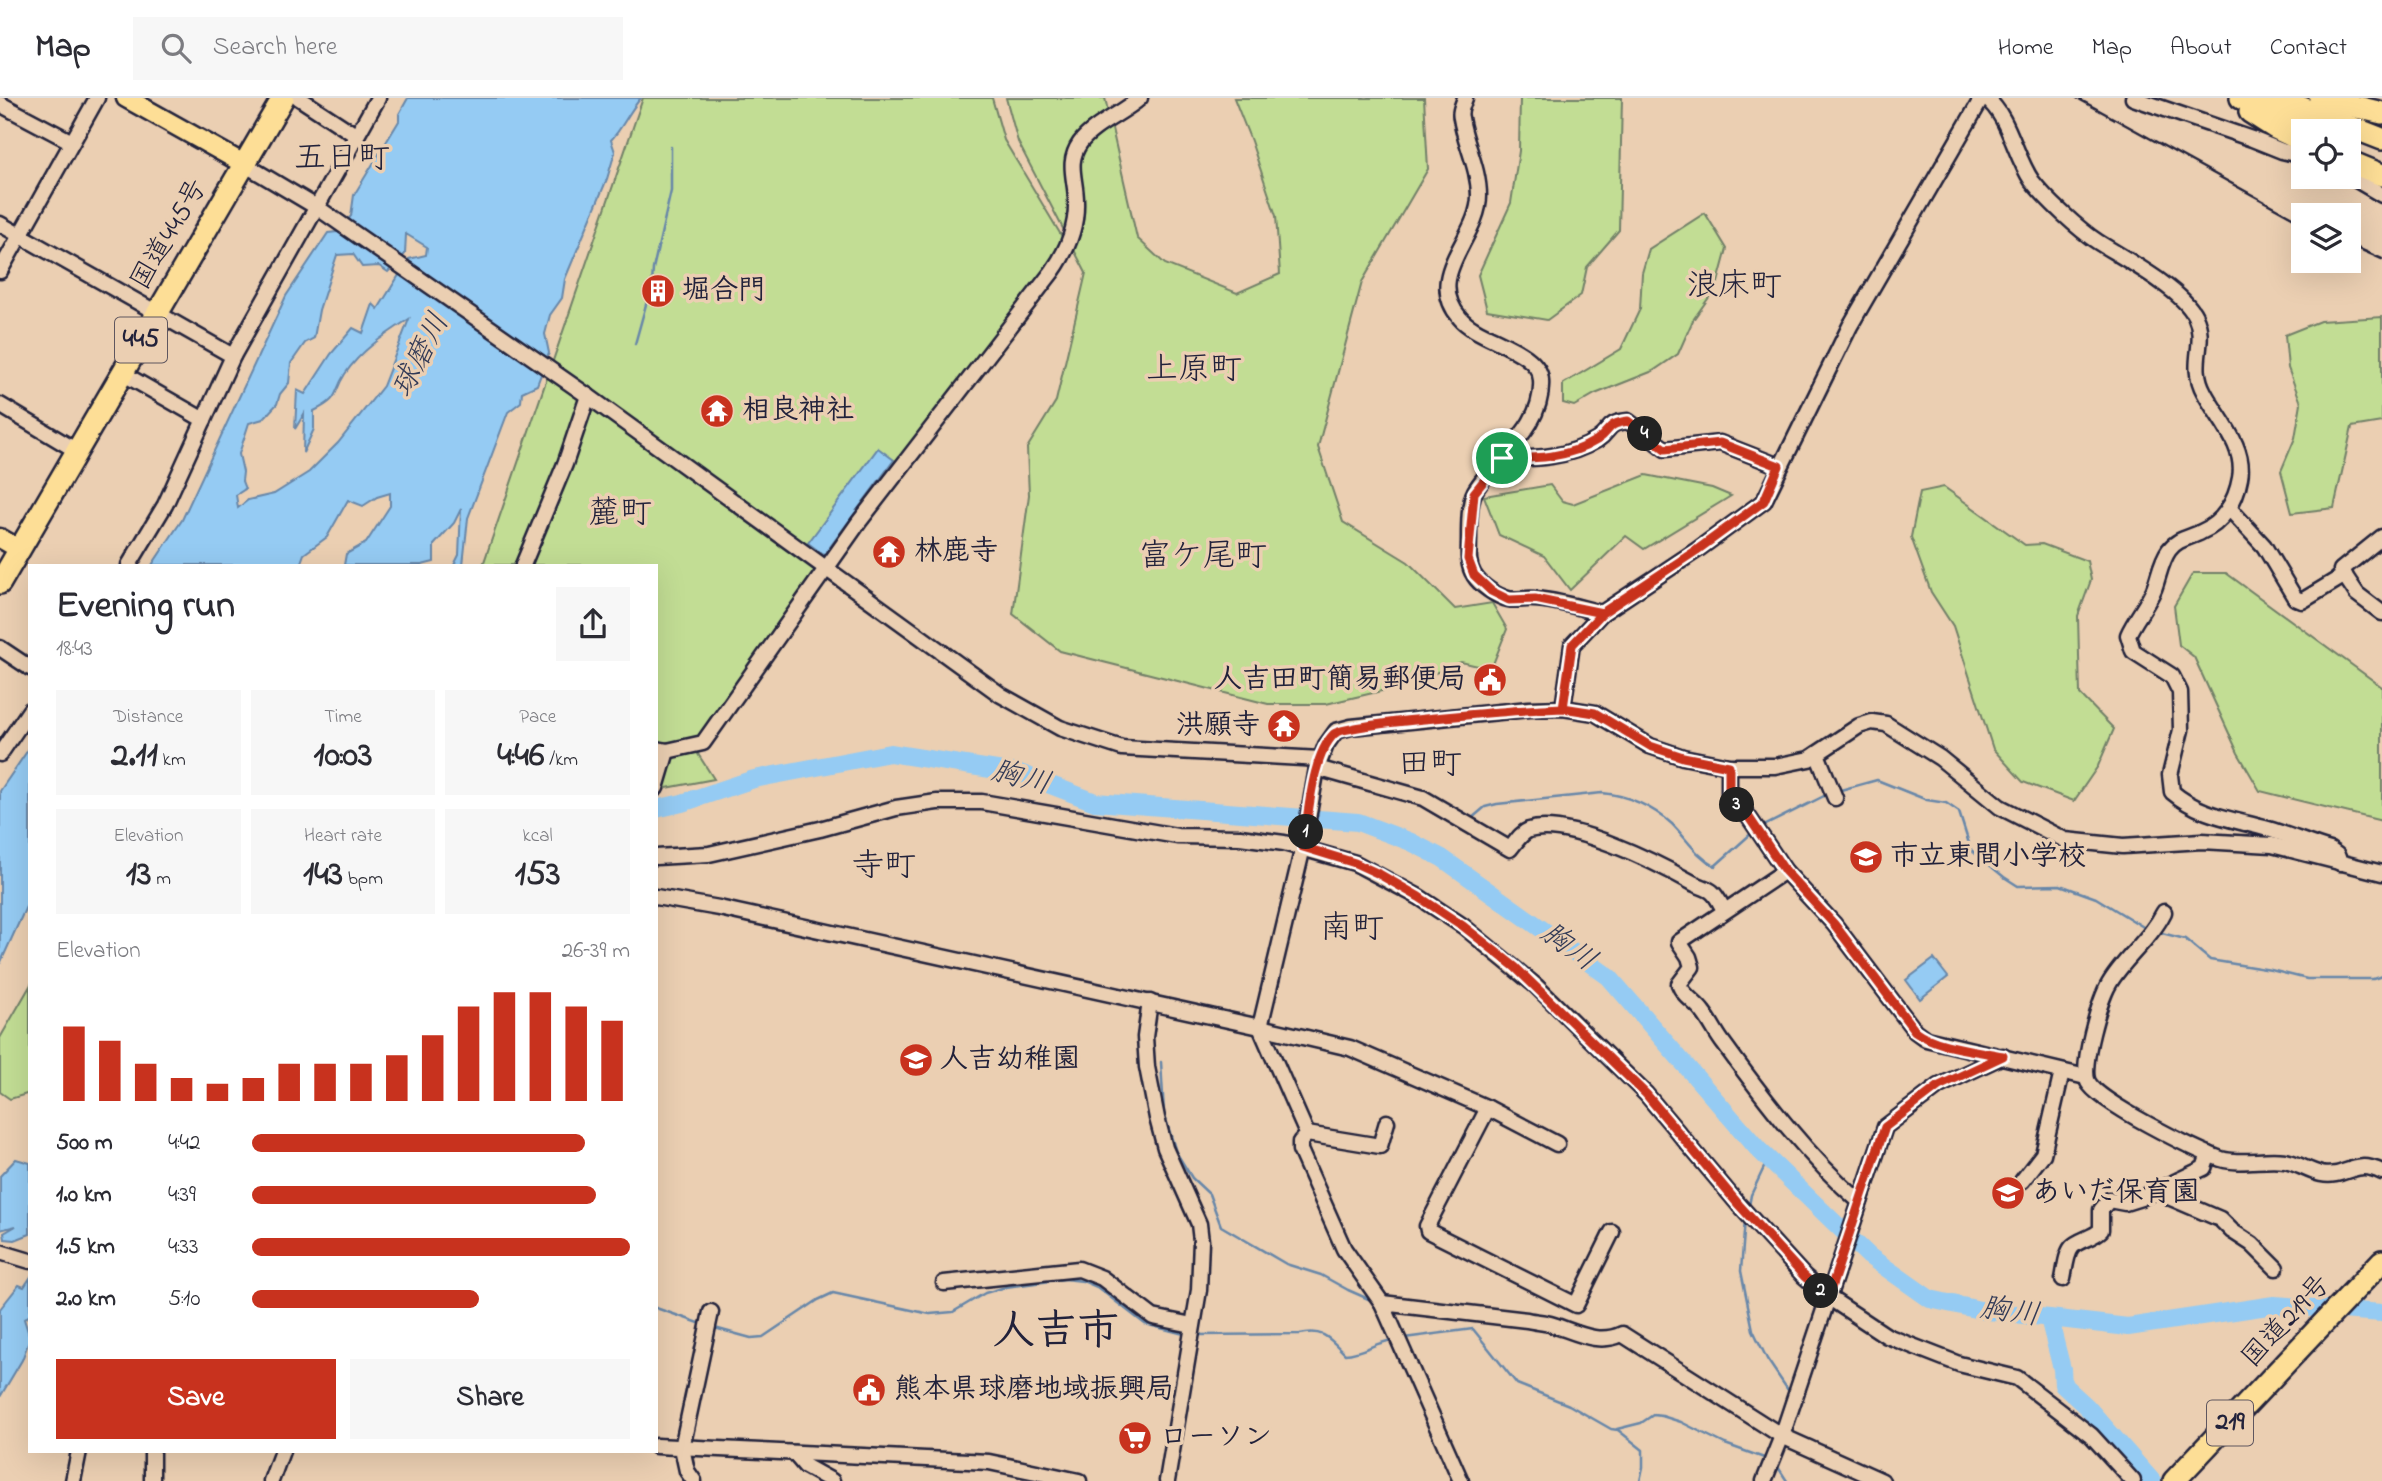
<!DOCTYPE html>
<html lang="en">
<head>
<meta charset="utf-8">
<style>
  :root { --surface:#fff; --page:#f7f7f7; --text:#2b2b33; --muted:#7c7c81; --line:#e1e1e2; --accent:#c8321e }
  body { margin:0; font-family:"Indie Flower","Klee One",sans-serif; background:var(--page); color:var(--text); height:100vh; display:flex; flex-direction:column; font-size:26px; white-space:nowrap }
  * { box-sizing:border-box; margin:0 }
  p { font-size:23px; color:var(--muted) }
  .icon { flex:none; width:38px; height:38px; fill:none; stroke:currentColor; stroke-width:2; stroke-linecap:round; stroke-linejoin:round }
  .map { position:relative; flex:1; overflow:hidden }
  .drawer { position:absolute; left:28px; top:466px; width:630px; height:889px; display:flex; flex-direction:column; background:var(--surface); border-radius:0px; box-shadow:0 7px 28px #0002 }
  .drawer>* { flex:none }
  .tools { position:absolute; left:2291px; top:21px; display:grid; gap:14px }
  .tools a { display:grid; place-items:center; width:70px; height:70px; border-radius:0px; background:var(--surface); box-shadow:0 7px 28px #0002; font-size:35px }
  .pin { position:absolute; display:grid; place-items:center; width:60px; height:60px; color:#fff; margin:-30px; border:4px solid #fff; border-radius:50%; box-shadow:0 2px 7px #0007 }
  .km { position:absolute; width:35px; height:35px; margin:-18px; border-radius:50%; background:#222; color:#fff; font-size:19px; line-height:35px; text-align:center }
  .round { display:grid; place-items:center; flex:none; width:74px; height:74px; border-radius:0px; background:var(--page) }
  .head { display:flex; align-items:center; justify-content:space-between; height:119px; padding:0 28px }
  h1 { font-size:38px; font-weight:700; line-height:52px }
  .stats { display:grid; grid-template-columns:repeat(3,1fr); gap:10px; height:119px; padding:7px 28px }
  .stats div { display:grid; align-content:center; border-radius:0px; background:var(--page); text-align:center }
  .stats b { font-size:35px; font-weight:700 }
  .stats small { font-size:19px; font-weight:400 }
  .stats p { font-size:19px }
  .chart { height:196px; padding:14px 28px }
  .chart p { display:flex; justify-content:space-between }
  .chart svg { width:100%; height:126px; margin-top:7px; stroke:var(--accent); stroke-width:6 }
  .primary-button { display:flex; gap:14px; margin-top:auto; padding:14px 28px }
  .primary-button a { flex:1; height:80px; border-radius:0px; background:var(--accent); color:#fff; font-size:28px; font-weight:700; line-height:80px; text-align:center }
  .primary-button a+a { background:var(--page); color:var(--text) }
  ul { padding:0 28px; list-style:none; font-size:23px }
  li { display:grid; grid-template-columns:112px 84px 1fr; align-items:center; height:52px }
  li i { height:18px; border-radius:9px; background:var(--accent) }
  header { display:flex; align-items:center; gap:42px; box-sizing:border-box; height:98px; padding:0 35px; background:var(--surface); border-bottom:2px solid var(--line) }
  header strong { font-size:33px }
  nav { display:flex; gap:38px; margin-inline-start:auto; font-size:24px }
  .search { width:490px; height:63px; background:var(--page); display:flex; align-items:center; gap:18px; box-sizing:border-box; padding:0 24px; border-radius:0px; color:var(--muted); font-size:26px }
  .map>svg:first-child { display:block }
</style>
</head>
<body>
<header>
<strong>Map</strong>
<div class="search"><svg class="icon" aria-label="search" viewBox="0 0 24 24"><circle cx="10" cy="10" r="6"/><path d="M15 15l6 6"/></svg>Search here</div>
<nav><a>Home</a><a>Map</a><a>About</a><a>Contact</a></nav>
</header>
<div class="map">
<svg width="2382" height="1383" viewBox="0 0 2382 1383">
  <rect width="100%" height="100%" fill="#ebcfb2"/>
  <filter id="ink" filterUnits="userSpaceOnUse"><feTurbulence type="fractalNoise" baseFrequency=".0143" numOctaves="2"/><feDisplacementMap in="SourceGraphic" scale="14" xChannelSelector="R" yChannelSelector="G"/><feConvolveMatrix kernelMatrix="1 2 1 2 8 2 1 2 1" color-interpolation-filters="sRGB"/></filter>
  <g filter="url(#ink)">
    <g fill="#c2dd94" stroke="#728068" stroke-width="2">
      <polygon points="643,0 992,0 1004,42 1064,142 1047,175 703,642 698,656 714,681 656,692 656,467 483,467"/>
      <polygon points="1006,0 1105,0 1137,140 1165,166 1237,195 1280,176 1276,118 1251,43 1234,0 1424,0 1428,71 1362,184 1318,349 1343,424 1408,464 1455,511 1492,505 1507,531 1491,571 1461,564 1407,587 1326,606 1268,606 1060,553 1013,516 1029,397 1027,350 1056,303 1086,175 1018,44"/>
      <polygon points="1520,0 1622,0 1619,132 1587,169 1581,197 1547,222 1487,212 1478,177 1511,105 1519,53"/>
      <polygon points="1705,115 1727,151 1717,188 1693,222 1678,256 1653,273 1595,296 1574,308 1563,305 1563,286 1621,251 1640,211 1642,175 1649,151"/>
      <polygon points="2382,219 2382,324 2352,329 2334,410 2292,415 2281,373 2295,340 2301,305 2288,270 2285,237 2320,223"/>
      <polygon points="1646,377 1712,390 1731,398 1644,451 1626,438 1570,492 1544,458 1499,437 1484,398 1550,387 1562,403 1573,406"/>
      <polygon points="1944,389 2025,447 2042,446 2087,463 2091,482 2078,518 2080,596 2114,631 2098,668 2074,703 2023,684 1993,651 1953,528 1931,494 1911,439 1920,394"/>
      <polygon points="2193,475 2226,475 2382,589 2382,723 2260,693 2238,655 2194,559 2179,547 2174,508"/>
      <polygon points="30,888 30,995 10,1001 0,994 0,940"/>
    </g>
    <g fill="#95cbf3" stroke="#6787a9" stroke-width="2" fill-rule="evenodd">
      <path d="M408 0H641C629 13 623 30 611 42L615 54 607 81 565 181 562 200 550 217 545 236 549 255 537 287 522 294 521 304 508 314 468 420 463 467H454L459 457 461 411 454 425 434 447V464L422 467H344L346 456 366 445 390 408V395L377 399 363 408 348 402 327 439 304 456 300 467H152L182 422 286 198 328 135 337 134 351 118 354 97 399 23V16ZM406 136 427 149 426 157 409 161 378 211 373 206 363 235 353 230 331 256 305 296 297 292 295 331 304 316 303 355 314 331V313C341 300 332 296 345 276 361 252 386 236 409 221L383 288 338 345 309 374 274 396 248 402 238 410 236 397 245 391 242 383 243 374 239 356 249 325 263 321 277 306 280 296 289 285 291 265 305 245 314 240 319 212 337 157 353 156 362 169 379 168 388 174 405 156Z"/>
      <polygon points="878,350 894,362 824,457 808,445"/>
      <polygon points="30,649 30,800 0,866 0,693"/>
      <polygon points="1934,861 1948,879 1920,901 1906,882"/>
      <polygon points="16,1061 30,1065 30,1136 15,1142 5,1141 4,1135 16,1128 0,1132 0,1078"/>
      <polygon points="30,1180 30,1217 24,1221 30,1240 22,1262 0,1299 0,1211 19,1187 24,1189"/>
    </g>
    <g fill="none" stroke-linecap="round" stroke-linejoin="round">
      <g stroke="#6787a9" stroke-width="2.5">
        <polyline points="635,246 652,185 653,171 671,93 671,49"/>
        <polyline points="1837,693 1877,682 1927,702 1946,705 1959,714 1971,752 2004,779 2018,788 2060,787 2096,800 2145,830"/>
        <path d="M1471 721 1485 709 1497 706 1602 695C1628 697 1653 709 1672 726 1687 741 1696 758 1715 768L1753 734"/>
        <polyline points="1762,729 1828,696"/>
        <polyline points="2158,834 2185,841 2210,862 2271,872 2307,881 2373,881 2382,878"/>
        <polyline points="1161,964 1164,1015 1176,1054 1192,1080 1209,1096 1221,1128 1286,1166 1321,1177 1348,1192 1373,1203"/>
        <polyline points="1749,1108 1751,1097 1768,1061"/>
        <polyline points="1745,1121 1741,1173 1753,1232 1767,1261 1790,1295"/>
        <polyline points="656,1210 702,1226"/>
        <polyline points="711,1229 751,1240 763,1239 818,1202 833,1195 930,1216 953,1214 985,1195 1006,1189 1065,1181 1083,1183 1097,1189 1145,1226 1184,1236"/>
        <path d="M1198 1237 1300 1236C1323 1230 1330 1241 1345 1256 1363 1255 1376 1244 1393 1242"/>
        <polyline points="1404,1240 1473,1231 1517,1286 1569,1307 1611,1331 1618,1332 1643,1352 1643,1369 1640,1383"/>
        <polyline points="1617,1331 1641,1325 1653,1317 1662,1318 1681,1324 1725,1346 1767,1361"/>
        <polyline points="1776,1366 1787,1383"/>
      </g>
      <g stroke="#95cbf3" stroke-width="18">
        <polyline points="656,711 682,705 754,681 890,655 1022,676 1095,704 1358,724 1411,744 1442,760 1609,879 1758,1051 1869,1158 1930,1201 1980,1212 2128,1229 2274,1207 2382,1215"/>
        <polyline points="2049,1220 2062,1271 2063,1287 2087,1309 2152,1383"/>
      </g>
      <g stroke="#22223b" stroke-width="19">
        <g id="minor">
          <polyline points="299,0 357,38"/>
          <path d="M1465 0C1463 6 1459 14 1461 20 1465 46 1479 70 1479 98 1479 140 1423 177 1460 220 1478 242 1539 251 1541 282 1544 331 1497 356 1475 393 1469 404 1469 427 1469 440 1469 452 1467 466 1474 477 1480 487 1496 498 1508 501 1516 503 1526 500 1534 501 1556 502 1580 510 1602 515"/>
          <path d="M1986 0C2010 20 2014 57 2032 83 2046 101 2079 132 2098 144 2123 160 2182 191 2195 218 2208 245 2188 265 2204 294 2218 321 2246 348 2240 380 2236 403 2223 425 2201 434 2190 440 2178 440 2169 452 2161 463 2159 478 2154 491 2147 508 2135 521 2128 537L2133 553 2172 578 2180 594 2181 632 2170 677 2172 694C2200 718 2233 721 2268 731 2289 737 2309 746 2330 752L2337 757 2340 765"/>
          <polyline points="2133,0 2252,41 2282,53 2303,58"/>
          <polyline points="0,6 72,44"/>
          <polyline points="244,66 318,110 588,298 1001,597 1060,630 1122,650 1320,661"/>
          <polyline points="2348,77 2382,97"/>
          <polyline points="0,126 233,258"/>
          <polyline points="0,173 97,0"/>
          <polyline points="122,275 204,322"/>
          <polyline points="0,307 77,353"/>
          <path d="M1502 360C1535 361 1568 360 1597 342 1612 332 1605 325 1628 323L1665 351 1720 345 1779 368"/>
          <polyline points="2229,410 2264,448 2295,500 2302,503 2345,477"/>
          <polyline points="2382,439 2341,472 2357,496 2382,515"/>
          <polyline points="129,467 165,407 233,258 378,0"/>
          <polyline points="523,467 565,366 588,298"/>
          <polyline points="0,550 30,570"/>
          <polyline points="1563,610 1572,547 1602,515 1697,452 1764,403 1850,228 1982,0"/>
          <polyline points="656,651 667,653 656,690"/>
          <path d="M667 653 703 645 859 424 1052 174C1067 153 1077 129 1076 103 1076 81 1066 65 1080 45 1093 27 1122 16 1140 0"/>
          <polyline points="0,656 30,612"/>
          <polyline points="1817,656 1835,700"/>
          <polyline points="1729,668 1729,699 1748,718 1785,773"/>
          <path d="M1317 670 1423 700 1510 751C1516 744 1521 735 1529 732 1569 720 1657 765 1693 785 1698 788 1708 790 1712 794 1717 798 1721 807 1724 812"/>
          <polyline points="656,759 709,756 820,731 896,710 937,704 982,704 1177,738 1240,739 1284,745 1355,765 1419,799 1463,828 1536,888 1646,996 1739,1107 1804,1178 1828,1199 1887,1238 1959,1266 2017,1280 2091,1337 2133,1383"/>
          <polyline points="656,799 719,810 1260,929 1303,749 1317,670 1326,647 1336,633 1351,629 1529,611 1563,610 1595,615 1650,648 1683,659 1729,668 1775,668 1809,661 1859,628 1872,624 1886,626 1940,660 2000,709 2065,742 2123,748 2202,743 2272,747 2382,775"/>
          <path d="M2164 814C2150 842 2124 860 2109 886 2100 901 2080 969 2088 984 2098 1004 2197 1053 2221 1061 2241 1067 2265 1060 2285 1063 2297 1065 2308 1073 2321 1076 2346 1081 2353 1060 2382 1074"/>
          <polyline points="1150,904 1145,939 1147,969 1157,1020 1165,1050 1199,1126 1201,1143 1199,1192 1167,1383"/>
          <polyline points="1260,929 1350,950 1488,1010 1427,1128 1428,1133 1576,1207 1612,1134"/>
          <polyline points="1260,929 1307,1036"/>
          <polyline points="1488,1010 1557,1046"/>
          <polyline points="1387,1024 1380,1048 1307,1036 1300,1044 1300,1052 1344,1151 1382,1205 1461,1383"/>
          <polyline points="2022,1083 2043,1056 2062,974"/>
          <polyline points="2161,1091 2171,1100 2220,1121 2232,1133 2252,1146 2276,1170"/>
          <path d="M1860 1104C1808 1059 1764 1001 1724 946 1716 936 1711 924 1703 914 1696 904 1683 898 1679 886L1692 869 1689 859 1679 844 1785 773 1834 826 1915 933 1926 941 2086 979"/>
          <polyline points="0,1154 30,1163"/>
          <path d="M2063 1181C2065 1172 2066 1156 2072 1149 2078 1142 2093 1140 2101 1132V1112L2109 1102 2125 1105 2141 1100 2204 1070 2209 1056"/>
          <polyline points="944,1185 1079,1171 1102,1180 1153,1219 1192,1227"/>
          <path d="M1382 1205 1527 1222C1535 1224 1543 1224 1550 1226 1574 1233 1597 1248 1622 1236L1782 1338 1882 1383"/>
          <polyline points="656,1348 989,1364 1079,1383"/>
          <polyline points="152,1353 152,1383"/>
          <polyline points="794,1355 805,1368 832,1383"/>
          <polyline points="73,1383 79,1353"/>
          <polyline points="271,1383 282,1353"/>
          <polyline points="694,1383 687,1373 682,1350 711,1214"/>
          <polyline points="1764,1383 1782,1338 1885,1029 1939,988 2003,958"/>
        </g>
      </g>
      <g stroke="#22223b" stroke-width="23">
        <g id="major">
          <polyline points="126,0 244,66"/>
          <polyline points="0,440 19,451"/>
        </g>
      </g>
      <g stroke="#22223b" stroke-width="26">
        <g id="highway">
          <polyline points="2241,0 2292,21"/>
          <polyline points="2277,0 2382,41"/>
          <polyline points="2320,0 2382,15"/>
          <polyline points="2250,14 2275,30 2303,43"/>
          <polyline points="2348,63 2382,77"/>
          <polyline points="0,485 283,0"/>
          <polyline points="2174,1383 2382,1163"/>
        </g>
      </g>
      <use href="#minor" stroke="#ebcfb2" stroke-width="14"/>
      <use href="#major" stroke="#fdde96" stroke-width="18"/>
      <use href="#highway" stroke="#fdde96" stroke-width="21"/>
      <g stroke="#22223b" stroke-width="2.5">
        <polyline points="2077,0 2303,125"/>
        <polyline points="2348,146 2382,161"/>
      </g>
    </g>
  </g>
  <g fill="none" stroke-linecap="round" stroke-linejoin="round" filter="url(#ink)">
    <g stroke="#fff" stroke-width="14">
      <path id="route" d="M1502 360 1474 395 1468 461 1474 477 1491 493 1509 502 1535 501 1602 515 1572 547 1563 610C1535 611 1345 625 1334 636 1311 659 1309 718 1303 749L1355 765 1379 776 1419 799 1463 828 1515 869 1646 996 1739 1107 1804 1178 1828 1199 1885 1029 1939 988 2003 958C1975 952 1938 950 1915 933L1834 826 1785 773 1748 718 1729 699V668L1683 659 1650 648 1595 615 1563 610 1572 547 1602 515 1697 452 1764 403 1779 368 1720 345 1665 351 1628 323C1605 326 1612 332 1597 342 1568 360 1536 361 1502 360"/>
    </g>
    <use href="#route" stroke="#c8321e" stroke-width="9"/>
  </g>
  <defs>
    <g id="building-disc" transform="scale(1.75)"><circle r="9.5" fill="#c8321e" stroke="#ebcfb2"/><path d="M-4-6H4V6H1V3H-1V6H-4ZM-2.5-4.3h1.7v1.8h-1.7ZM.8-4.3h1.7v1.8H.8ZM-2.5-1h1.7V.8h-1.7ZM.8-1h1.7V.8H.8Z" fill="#fff"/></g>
    <g id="temple-disc" transform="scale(1.75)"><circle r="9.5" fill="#c8321e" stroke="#ebcfb2"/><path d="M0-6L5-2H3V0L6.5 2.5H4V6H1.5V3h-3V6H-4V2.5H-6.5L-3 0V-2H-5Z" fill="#fff"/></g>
    <g id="civic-disc" transform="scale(1.75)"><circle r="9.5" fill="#c8321e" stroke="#ebcfb2"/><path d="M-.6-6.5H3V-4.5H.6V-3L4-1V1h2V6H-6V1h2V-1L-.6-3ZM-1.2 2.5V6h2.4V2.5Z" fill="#fff"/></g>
    <g id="school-disc" transform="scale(1.75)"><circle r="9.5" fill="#c8321e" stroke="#ebcfb2"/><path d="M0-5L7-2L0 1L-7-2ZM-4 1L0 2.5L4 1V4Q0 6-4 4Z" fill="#fff"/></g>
    <g id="supermarket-disc" transform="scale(1.75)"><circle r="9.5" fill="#c8321e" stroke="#ebcfb2"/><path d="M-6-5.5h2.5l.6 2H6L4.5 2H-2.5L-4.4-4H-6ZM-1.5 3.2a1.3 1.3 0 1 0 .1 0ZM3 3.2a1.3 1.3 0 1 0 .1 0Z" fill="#fff"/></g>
  </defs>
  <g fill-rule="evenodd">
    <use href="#building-disc" x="658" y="193"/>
    <use href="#temple-disc" x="717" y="313"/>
    <use href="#temple-disc" x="889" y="454"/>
    <use href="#civic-disc" x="1490" y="582"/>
    <use href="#temple-disc" x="1284" y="628"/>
    <use href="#school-disc" x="1866" y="759"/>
    <use href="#school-disc" x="916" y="962"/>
    <use href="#school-disc" x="2008" y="1095"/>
    <use href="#civic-disc" x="869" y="1292"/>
    <use href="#supermarket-disc" x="1135" y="1340"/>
  </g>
  <g text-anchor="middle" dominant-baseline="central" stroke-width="7" stroke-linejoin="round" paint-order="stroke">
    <g fill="#ebcfb2" stroke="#5e565f" stroke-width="2">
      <rect x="115" y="219.5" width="52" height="45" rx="5"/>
      <rect x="2207" y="1302.5" width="46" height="45" rx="5"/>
    </g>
    <g font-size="26" font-weight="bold" fill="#22223b">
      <text x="141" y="242">445</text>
      <text x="2230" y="1325">219</text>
    </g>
    <g font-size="28" fill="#22223b" stroke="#ebcfb2">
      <text transform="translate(170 137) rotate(-60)">国道445号</text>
      <text transform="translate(2287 1224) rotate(-47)">国道219号</text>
    </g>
    <g font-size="28" font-weight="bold" fill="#22223b" stroke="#ebcfb2" text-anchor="start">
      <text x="682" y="193">堀合門</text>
      <text x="742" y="313">相良神社</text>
      <text x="914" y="454">林鹿寺</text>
      <text x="1466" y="582" text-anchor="end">人吉田町簡易郵便局</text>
      <text x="1260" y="628" text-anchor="end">洪願寺</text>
      <text x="1890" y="759">市立東間小学校</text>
      <text x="940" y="962">人吉幼稚園</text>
      <text x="2032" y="1095">あいだ保育園</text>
      <text x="894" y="1292">熊本県球磨地域振興局</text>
      <text x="1160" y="1340">ローソン</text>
    </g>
    <g font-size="30" font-style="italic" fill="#333b57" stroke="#ebcfb2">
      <text transform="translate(422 258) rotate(-63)">球磨川</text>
      <text transform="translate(1021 681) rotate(15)">胸川</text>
      <text transform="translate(1568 850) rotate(36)">胸川</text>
      <text transform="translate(2010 1215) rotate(8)">胸川</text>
    </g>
    <g font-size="32" fill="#22223b" stroke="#ebcfb2">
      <text x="342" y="61">五日町</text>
      <text x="1734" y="189">浪床町</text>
      <text x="1194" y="272">上原町</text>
      <text x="620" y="416">麓町</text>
      <text x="1203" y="459">富ケ尾町</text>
      <text x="1430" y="667">田町</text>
      <text x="884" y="769">寺町</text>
      <text x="1352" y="831">南町</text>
    </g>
    <g font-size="42" font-weight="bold" fill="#22223b" stroke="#ebcfb2">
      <text x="1056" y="1234">人吉市</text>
    </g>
  </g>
</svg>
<div class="tools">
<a><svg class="icon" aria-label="locate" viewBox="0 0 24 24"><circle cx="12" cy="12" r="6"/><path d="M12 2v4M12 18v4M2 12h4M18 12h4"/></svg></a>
<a><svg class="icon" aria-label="layers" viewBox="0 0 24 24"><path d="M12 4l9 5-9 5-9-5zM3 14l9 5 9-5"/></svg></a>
</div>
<div class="pin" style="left:1502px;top:360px;background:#1e9e55"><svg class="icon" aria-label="arrive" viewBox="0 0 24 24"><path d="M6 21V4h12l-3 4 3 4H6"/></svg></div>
<b class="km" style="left:1306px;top:734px">1</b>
<b class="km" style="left:1821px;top:1193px">2</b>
<b class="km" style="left:1737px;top:707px">3</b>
<b class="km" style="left:1645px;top:336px">4</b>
<section class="drawer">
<div class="head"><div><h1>Evening run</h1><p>18:43</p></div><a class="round"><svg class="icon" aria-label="share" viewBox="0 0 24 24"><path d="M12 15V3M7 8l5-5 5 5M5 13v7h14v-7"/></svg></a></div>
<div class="stats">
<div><p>Distance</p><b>2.11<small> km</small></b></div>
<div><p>Time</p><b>10:03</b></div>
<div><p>Pace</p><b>4:46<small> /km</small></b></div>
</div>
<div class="stats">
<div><p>Elevation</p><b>13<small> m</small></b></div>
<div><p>Heart rate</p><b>143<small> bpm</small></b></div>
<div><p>kcal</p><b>153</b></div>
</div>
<div class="chart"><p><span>Elevation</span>26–39 m</p>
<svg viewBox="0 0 160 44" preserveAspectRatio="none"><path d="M5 44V18M15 44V23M25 44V31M35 44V36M45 44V38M55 44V36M65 44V31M75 44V31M85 44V31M95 44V28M105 44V21M115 44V11M125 44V6M135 44V6M145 44V11M155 44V16"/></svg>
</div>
<ul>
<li><b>500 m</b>4:42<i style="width:88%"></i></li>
<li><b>1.0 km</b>4:39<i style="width:91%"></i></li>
<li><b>1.5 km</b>4:33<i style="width:100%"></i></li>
<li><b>2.0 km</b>5:10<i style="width:60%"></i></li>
</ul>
<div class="primary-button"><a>Save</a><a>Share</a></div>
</section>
</div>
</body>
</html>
